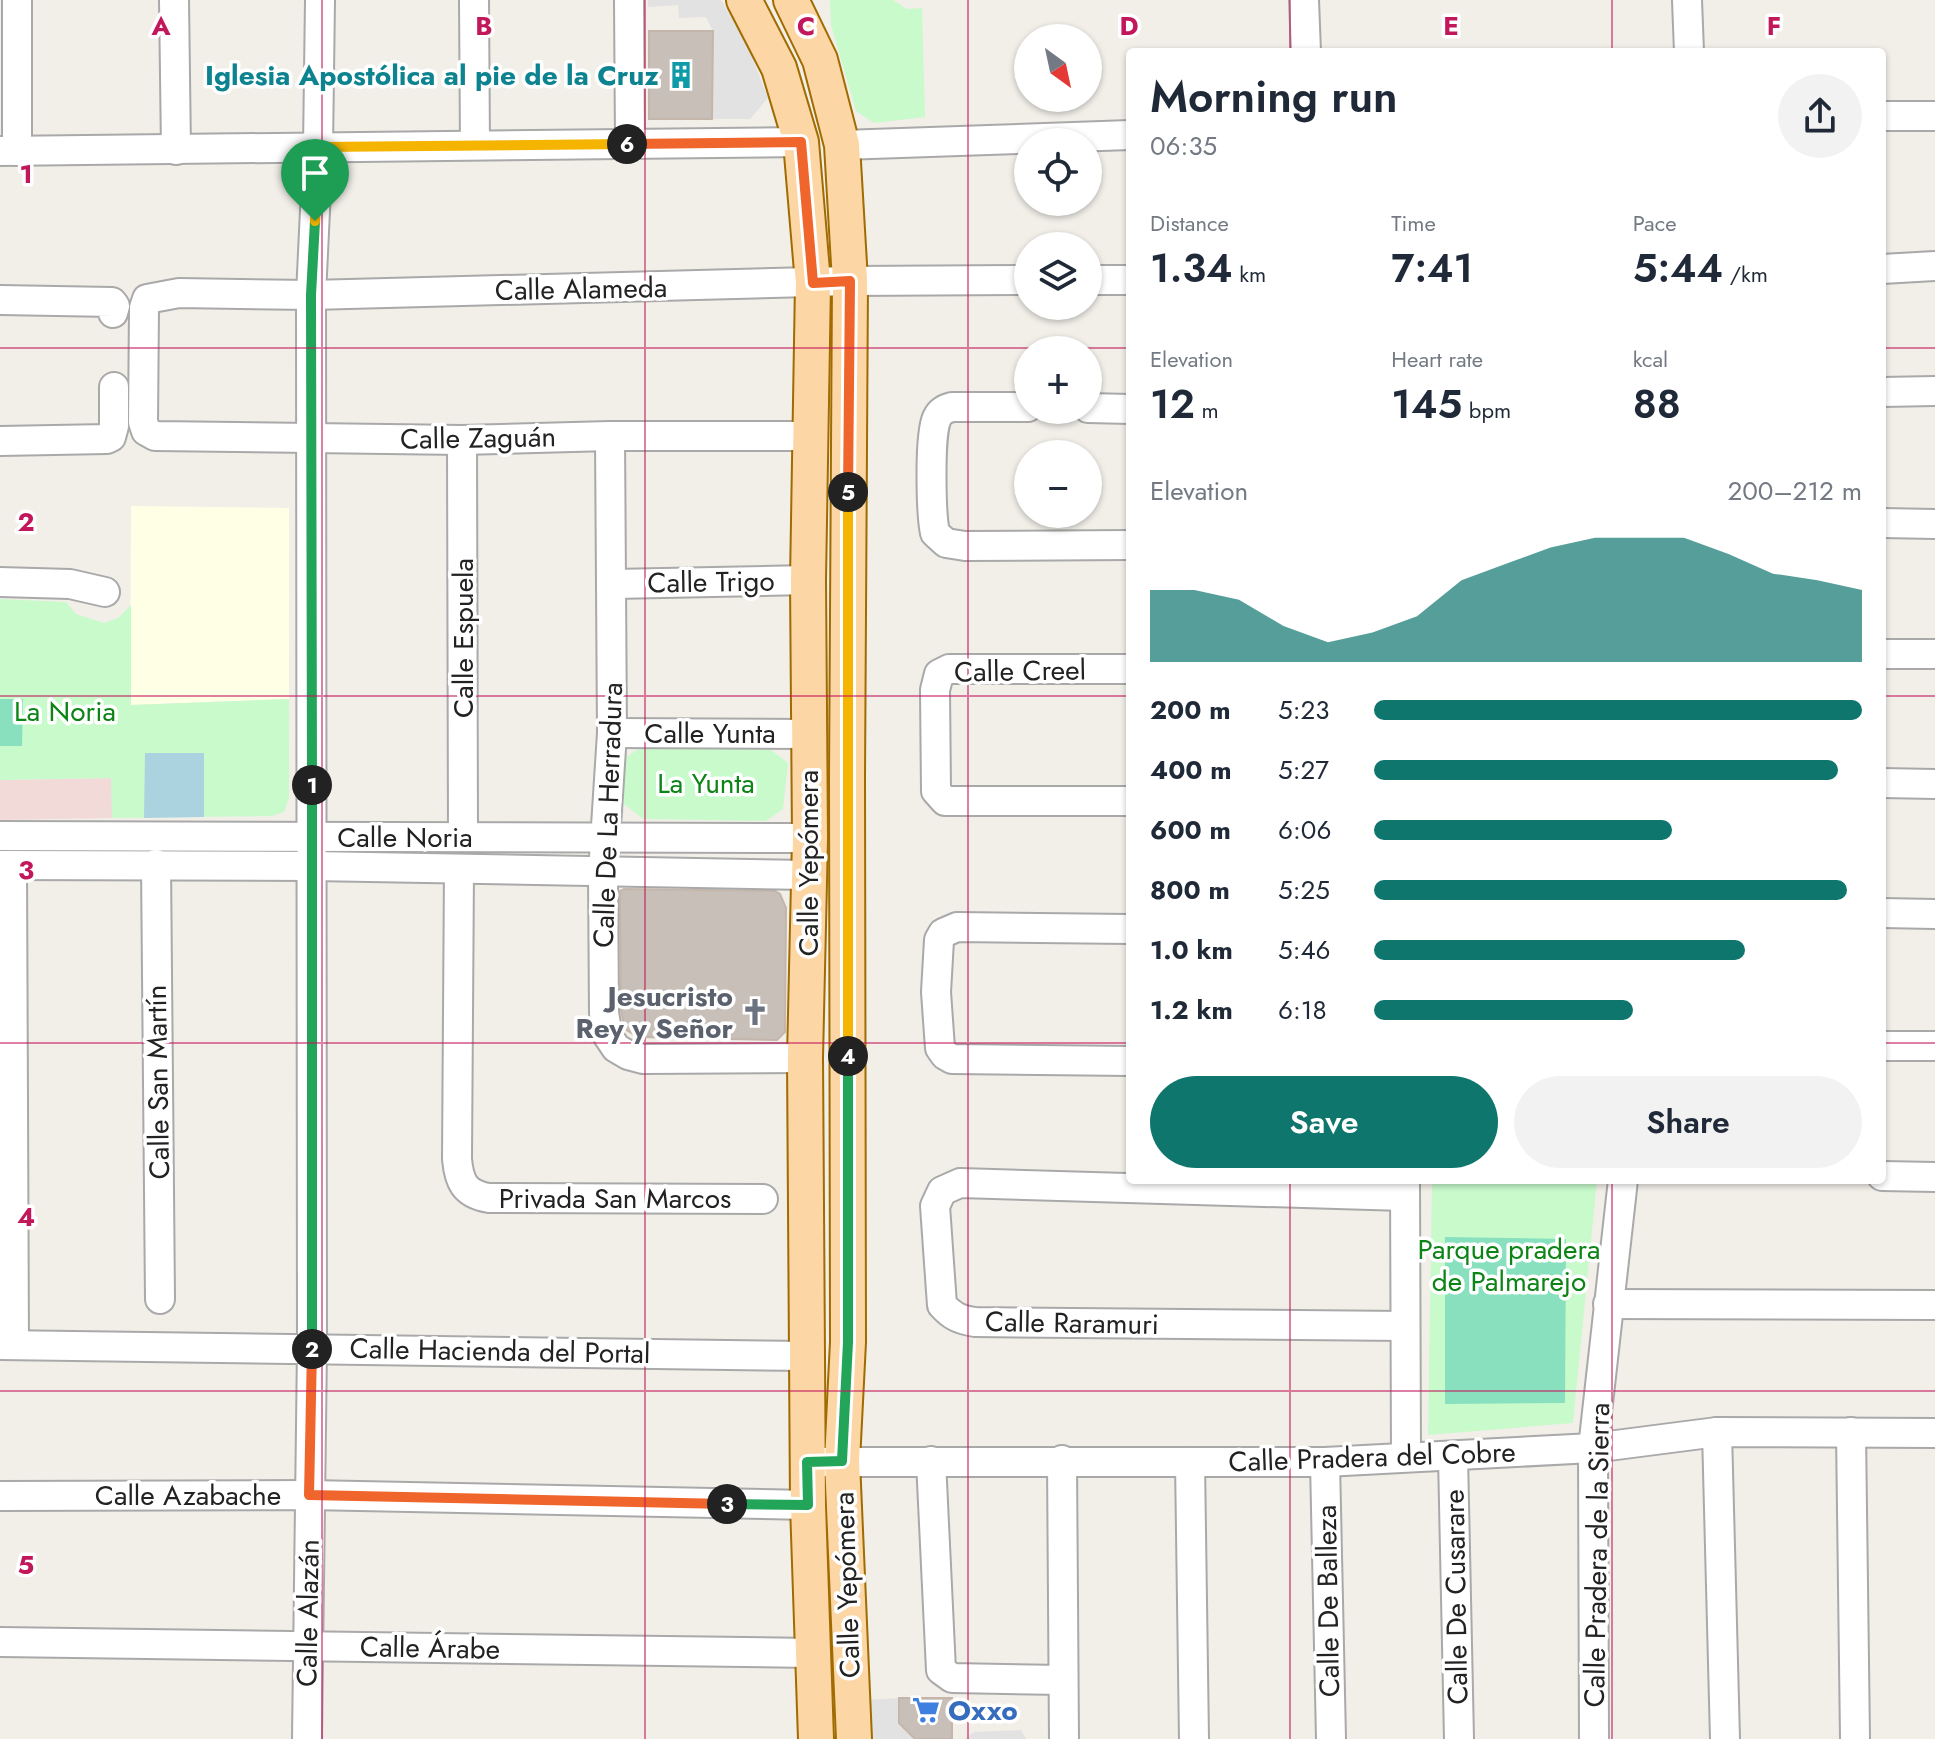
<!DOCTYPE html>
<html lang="en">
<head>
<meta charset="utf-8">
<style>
  :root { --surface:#fff; --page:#f2f2f3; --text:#1f2937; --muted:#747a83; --accent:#0f766e }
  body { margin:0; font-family:Jost,sans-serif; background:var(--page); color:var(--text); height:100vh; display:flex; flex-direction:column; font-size:30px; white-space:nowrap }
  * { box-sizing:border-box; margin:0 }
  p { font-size:26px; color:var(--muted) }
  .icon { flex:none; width:44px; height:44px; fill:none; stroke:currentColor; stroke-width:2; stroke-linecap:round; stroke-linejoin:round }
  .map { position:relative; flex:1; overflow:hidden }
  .side { position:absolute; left:1126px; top:48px; width:760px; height:1136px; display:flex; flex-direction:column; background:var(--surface); border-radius:8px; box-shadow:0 2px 6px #0004 }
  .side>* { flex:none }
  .needle { width:52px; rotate:147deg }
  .buttons { position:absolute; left:1014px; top:24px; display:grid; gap:16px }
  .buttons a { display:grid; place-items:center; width:88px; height:88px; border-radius:50%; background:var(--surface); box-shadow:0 2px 6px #0004; font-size:40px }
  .pin { position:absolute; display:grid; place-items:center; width:68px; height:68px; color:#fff; margin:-82px -34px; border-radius:50% 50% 50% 0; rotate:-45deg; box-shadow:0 0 8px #0007 }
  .pin .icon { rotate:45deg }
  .km { position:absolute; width:40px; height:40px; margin:-20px; border-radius:50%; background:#222; color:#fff; font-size:22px; line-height:40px; text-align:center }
  .round { display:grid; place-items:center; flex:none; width:84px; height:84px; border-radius:42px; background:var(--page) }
  .summary { display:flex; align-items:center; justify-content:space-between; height:136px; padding:0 24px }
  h1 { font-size:44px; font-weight:600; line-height:60px }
  .figures { display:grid; grid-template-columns:repeat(3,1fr); gap:12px; height:136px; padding:8px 24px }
  .figures div { display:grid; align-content:center }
  .figures b { font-size:40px; font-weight:600 }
  .figures small { font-size:22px; font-weight:400 }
  .figures p { font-size:22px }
  .chart { height:224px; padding:16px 24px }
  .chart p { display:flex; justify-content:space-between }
  .chart svg { width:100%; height:144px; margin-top:8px; fill:var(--accent); opacity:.7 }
  .cta { display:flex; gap:16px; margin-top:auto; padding:16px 24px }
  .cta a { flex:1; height:92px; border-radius:48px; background:var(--accent); color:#fff; font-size:32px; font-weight:600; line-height:92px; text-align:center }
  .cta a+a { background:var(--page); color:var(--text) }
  ul { padding:0 24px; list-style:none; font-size:26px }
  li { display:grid; grid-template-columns:128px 96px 1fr; align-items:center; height:60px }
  li i { height:20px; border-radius:10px; background:var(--accent) }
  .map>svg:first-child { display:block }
</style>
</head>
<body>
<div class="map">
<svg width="1935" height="1739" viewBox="0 0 1935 1739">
  <rect width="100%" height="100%" fill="#f2efe9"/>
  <polygon fill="#f2dad9" points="112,778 112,818 0,820 0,780"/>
  <polygon fill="#ffffe5" points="131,506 289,508 289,699 130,705"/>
  <g fill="#c8facc">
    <polygon points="830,0 893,0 907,9 922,8 925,117 874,123 856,111 831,25"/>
    <polygon points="0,599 66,602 76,614 104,623 118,618 131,605 131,705 289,699 289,798 284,812 272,816 112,818 111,778 0,780"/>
    <polygon points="643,746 766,746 788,763 783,809 766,821 643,819 624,804 625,758"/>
    <polygon points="1432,1180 1597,1180 1573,1423 1428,1435"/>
  </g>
  <g fill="#88e0be">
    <polygon points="0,699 23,699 22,746 0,746"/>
    <polygon points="1445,1237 1566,1239 1565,1403 1445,1404"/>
  </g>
  <g fill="#e2e2e2">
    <polygon points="648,0 721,0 746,41 768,98 750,119 712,119 713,31 706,17 679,18 678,5 648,7"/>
    <polygon points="899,1698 899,1723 915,1739 869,1739 866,1700"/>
    <polygon points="1021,1730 1026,1739 965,1739 974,1732"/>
  </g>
  <polygon fill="#aad3df" points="145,753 204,753 204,817 144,818"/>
  <g fill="#c7bfb8" stroke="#c4b6ab" stroke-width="2">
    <polygon points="649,31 713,31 712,119 649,119"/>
    <polygon points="624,889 775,891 780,894 786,908 785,1032 777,1040 638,1037 625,1029 621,1011 620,910 620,891"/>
    <polygon points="899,1698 952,1698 952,1739 915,1739 899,1723"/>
  </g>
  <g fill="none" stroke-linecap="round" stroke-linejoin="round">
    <g stroke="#a9a9a9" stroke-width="32">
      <g id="minor">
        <polyline points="17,0 17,151"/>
        <polyline points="174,0 176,150"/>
        <polyline points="474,0 475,145"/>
        <polyline points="629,0 630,144"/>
        <polyline points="1304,0 1306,52"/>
        <polyline points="1687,0 1689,52"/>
        <polyline points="1882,116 1935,116"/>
        <polyline points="842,145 1130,135"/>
        <polyline points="0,151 801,142"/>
        <polyline points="1882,269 1935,266"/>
        <polyline points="1088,280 1130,280"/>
        <polyline points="0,300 112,302 115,306 113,313"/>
        <polyline points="1882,392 1935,391"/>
        <path d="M1028 407H952C945 409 940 411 937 418 929 434 931 514 935 533L946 543 965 546 1130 545"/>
        <polyline points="1088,408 1130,409"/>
        <polyline points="610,436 612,733 603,873 604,1013 608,1036 616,1048 628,1055 643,1059 805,1058"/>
        <polyline points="812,436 610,436 462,440 155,436 146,431 143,422 144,308 147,299 179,293 311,295 850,281 1028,280"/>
        <polyline points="462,440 463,837"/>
        <polyline points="0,441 107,439 111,437 114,426 114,387"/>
        <polyline points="1882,523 1935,524"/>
        <polyline points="0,582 70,584 105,592"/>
        <polyline points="613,584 808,580"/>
        <polyline points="1882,654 1935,654"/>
        <polyline points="1130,669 949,669 939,674 935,690 936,791 945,801 1130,801"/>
        <polyline points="612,733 808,734"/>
        <polyline points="1882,783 1935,784"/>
        <polyline points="0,836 810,838"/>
        <polyline points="156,864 160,1299"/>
        <polyline points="0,865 312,866 809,875"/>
        <polyline points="12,865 14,1345"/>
        <path d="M459 869 457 1159C459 1181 464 1194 489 1198L763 1199"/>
        <polyline points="1882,913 1935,914"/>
        <polyline points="1130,929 957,927 943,933 939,940 936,992 940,1048 945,1055 952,1059 1130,1061"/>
        <polyline points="1882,1046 1935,1046"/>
        <polyline points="1882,1176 1935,1177"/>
        <polyline points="1405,1180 1406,1456"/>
        <path d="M1404 1196 960 1183 942 1191 935 1206 942 1305C952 1316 960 1320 975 1322L1405 1326"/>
        <polyline points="1608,1304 1935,1305"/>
        <polyline points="0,1345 807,1356"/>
        <polyline points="1717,1432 1725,1739"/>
        <polyline points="1851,1432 1855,1739"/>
        <polyline points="1453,1456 1459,1739"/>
        <polyline points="1062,1460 1064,1739"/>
        <polyline points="931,1461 941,1670 952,1678 1063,1680"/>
        <polyline points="820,1462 1325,1462 1593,1448 1717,1432 1935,1433"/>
        <polyline points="1190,1462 1194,1739"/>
        <polyline points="1325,1462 1331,1739"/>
        <polyline points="0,1496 309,1495 808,1505"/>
        <polyline points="0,1642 812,1653"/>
        <polyline points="307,1739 312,1348 311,295 318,147 320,0"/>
        <polyline points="1594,1739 1593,1448 1623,1180"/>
      </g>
    </g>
    <g stroke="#a06b00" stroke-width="38">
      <g id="major">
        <polyline points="744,0 779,68 801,142 813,283 808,580 810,838 805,1058 808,1505 816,1739"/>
        <polyline points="791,0 820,60 842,145 850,281 847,778 848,1342 842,1461 854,1739"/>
      </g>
    </g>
    <use href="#minor" stroke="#fff" stroke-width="28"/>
    <use href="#major" stroke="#fcd6a4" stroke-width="34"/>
  </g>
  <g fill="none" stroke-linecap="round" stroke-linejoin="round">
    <g stroke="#fff" stroke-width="16">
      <polyline id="split-1" points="312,785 311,295 315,221"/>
    </g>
    <g stroke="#fff" stroke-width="16">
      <polyline id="split-2" points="312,785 312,1349"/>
    </g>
    <g stroke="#fff" stroke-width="16">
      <polyline id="split-3" points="312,1349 309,1495 727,1504"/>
    </g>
    <g stroke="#fff" stroke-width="16">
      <polyline id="split-4" points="727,1504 808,1505 807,1462 842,1461 848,1342 848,1056"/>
    </g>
    <g stroke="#fff" stroke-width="16">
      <polyline id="split-5" points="848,1056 848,492"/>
    </g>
    <g stroke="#fff" stroke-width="16">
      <polyline id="split-6" points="627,144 801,142 813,283 850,281 848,492"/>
    </g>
    <g stroke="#fff" stroke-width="16">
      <polyline id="split-7" points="315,221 318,147 627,144"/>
    </g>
    <use href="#split-1" stroke="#22a559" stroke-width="10"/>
    <use href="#split-2" stroke="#22a559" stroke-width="10"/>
    <use href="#split-3" stroke="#f0652b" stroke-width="10"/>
    <use href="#split-4" stroke="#22a559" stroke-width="10"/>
    <use href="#split-5" stroke="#f5b400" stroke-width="10"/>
    <use href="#split-6" stroke="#f0652b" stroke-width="10"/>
    <use href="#split-7" stroke="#f5b400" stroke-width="10"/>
  </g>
  <path fill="none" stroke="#c2185b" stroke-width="2" stroke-opacity="0.55" d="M322 0V1739M645 0V1739M968 0V1739M1290 0V52M1612 0V52M0 348H1130M1882 348H1935M0 696H1130M1882 696H1935M0 1043H1130M1882 1043H1935M1290 1180V1739M1612 1180V1739M0 1391H1935"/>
  <defs>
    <g id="building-bare" transform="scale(2.16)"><path d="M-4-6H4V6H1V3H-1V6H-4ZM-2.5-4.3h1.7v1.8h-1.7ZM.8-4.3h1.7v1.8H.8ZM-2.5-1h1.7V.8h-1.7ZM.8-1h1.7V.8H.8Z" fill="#0f9aa8" stroke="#fff" stroke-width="2.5" paint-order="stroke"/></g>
    <g id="church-bare" transform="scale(2.16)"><path d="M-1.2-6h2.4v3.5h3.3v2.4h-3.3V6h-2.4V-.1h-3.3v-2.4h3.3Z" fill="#6b7280" stroke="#fff" stroke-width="2.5" paint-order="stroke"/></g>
    <g id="supermarket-bare" transform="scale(2.16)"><path d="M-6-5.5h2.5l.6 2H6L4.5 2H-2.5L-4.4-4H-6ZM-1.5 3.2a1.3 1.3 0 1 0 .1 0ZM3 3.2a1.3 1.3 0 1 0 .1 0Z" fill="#3f7fe0" stroke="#fff" stroke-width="2.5" paint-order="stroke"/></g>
  </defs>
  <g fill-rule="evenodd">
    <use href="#building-bare" x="681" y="75"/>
    <use href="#church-bare" x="755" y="1012"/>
    <use href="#supermarket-bare" x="926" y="1710"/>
  </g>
  <g text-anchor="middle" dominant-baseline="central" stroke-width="7" stroke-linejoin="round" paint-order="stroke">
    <g font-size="28" font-weight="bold" fill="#0d838f" stroke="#fff" text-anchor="end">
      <text x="659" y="75">Iglesia Apostólica al pie de la Cruz</text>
    </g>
    <g font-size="28" fill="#222" stroke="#fff">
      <text transform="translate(581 289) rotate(-1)">Calle Alameda</text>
      <text transform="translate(478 438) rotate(-1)">Calle Zaguán</text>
      <text transform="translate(711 582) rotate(-1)">Calle Trigo</text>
      <text transform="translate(463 638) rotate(-90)">Calle Espuela</text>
      <text transform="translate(1020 671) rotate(-1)">Calle Creel</text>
      <text x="710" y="733">Calle Yunta</text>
      <text transform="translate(608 815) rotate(-88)">Calle De La Herradura</text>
      <text x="405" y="837">Calle Noria</text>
      <text transform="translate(808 863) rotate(-90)">Calle Yepómera</text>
      <text transform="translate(158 1082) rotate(-91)">Calle San Martín</text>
      <text x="615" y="1198">Privada San Marcos</text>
      <text transform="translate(1072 1323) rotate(1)">Calle Raramuri</text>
      <text transform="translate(500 1351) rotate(1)">Calle Hacienda del Portal</text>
      <text transform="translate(1372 1457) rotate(-2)">Calle Pradera del Cobre</text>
      <text x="188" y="1495">Calle Azabache</text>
      <text transform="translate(1597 1555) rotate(-89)">Calle Pradera de la Sierra</text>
      <text transform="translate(847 1585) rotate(-92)">Calle Yepómera</text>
      <text transform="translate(1456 1597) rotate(-91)">Calle De Cusarare</text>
      <text transform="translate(1328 1601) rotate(-91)">Calle De Balleza</text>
      <text transform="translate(308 1613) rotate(-89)">Calle Alazán</text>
      <text transform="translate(430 1648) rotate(1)">Calle Árabe</text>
    </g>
    <g font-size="28" fill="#0c8416" stroke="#fff">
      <text x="65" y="711">La Noria</text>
      <text x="706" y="783">La Yunta</text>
      <text x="1509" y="1249">Parque pradera<tspan x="1509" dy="32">de Palmarejo</tspan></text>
    </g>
    <g font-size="28" font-weight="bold" fill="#5b616d" stroke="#fff" text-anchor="end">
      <text x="733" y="996">Jesucristo<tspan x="733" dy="32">Rey y Señor</tspan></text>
    </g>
    <g font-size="28" font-weight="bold" fill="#366cbe" stroke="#fff" text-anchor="start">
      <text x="948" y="1710">Oxxo</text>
    </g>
  </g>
  <g font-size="26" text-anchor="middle" font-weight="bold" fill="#c2185b" stroke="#fff" stroke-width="7" stroke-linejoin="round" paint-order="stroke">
    <text x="161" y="35">A</text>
    <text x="484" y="35">B</text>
    <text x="806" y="35">C</text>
    <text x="1129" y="35">D</text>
    <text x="1451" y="35">E</text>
    <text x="1774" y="35">F</text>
    <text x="26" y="183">1</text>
    <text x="26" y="531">2</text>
    <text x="26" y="879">3</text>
    <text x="26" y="1226">4</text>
    <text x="26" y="1574">5</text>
  </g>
</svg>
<div class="buttons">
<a><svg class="needle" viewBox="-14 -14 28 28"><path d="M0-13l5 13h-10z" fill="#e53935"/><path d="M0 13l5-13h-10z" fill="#747a83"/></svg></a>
<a><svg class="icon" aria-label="locate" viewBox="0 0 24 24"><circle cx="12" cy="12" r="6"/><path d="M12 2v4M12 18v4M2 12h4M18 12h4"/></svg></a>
<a><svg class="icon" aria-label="layers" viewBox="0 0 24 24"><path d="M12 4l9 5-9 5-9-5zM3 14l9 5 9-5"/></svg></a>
<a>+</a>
<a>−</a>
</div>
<div class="pin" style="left:315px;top:221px;background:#1e9e55"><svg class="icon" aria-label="arrive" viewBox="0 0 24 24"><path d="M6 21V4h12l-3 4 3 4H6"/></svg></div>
<b class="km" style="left:312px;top:785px">1</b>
<b class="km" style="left:312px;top:1349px">2</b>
<b class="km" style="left:727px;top:1504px">3</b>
<b class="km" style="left:848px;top:1056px">4</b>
<b class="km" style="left:848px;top:492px">5</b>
<b class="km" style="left:627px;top:144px">6</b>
<section class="side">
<div class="summary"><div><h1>Morning run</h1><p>06:35</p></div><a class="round"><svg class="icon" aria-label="share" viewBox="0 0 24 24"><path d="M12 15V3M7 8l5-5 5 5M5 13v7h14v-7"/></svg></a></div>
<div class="figures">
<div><p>Distance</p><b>1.34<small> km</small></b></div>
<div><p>Time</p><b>7:41</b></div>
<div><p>Pace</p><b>5:44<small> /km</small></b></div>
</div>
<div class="figures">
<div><p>Elevation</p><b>12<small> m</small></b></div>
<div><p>Heart rate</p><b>145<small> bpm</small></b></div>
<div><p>kcal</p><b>88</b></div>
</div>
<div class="chart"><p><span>Elevation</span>200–212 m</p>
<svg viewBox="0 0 160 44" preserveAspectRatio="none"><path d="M0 44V22L10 22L20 25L30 33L40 38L50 35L60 30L70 19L80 14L90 9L100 6L110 6L120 6L130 11L140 17L150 19L160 22V44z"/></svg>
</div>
<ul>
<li><b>200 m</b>5:23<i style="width:100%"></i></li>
<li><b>400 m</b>5:27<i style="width:95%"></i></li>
<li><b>600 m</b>6:06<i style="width:61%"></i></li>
<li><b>800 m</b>5:25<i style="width:97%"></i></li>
<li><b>1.0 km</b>5:46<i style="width:76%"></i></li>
<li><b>1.2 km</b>6:18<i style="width:53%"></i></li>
</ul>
<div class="cta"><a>Save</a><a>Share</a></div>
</section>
</div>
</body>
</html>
